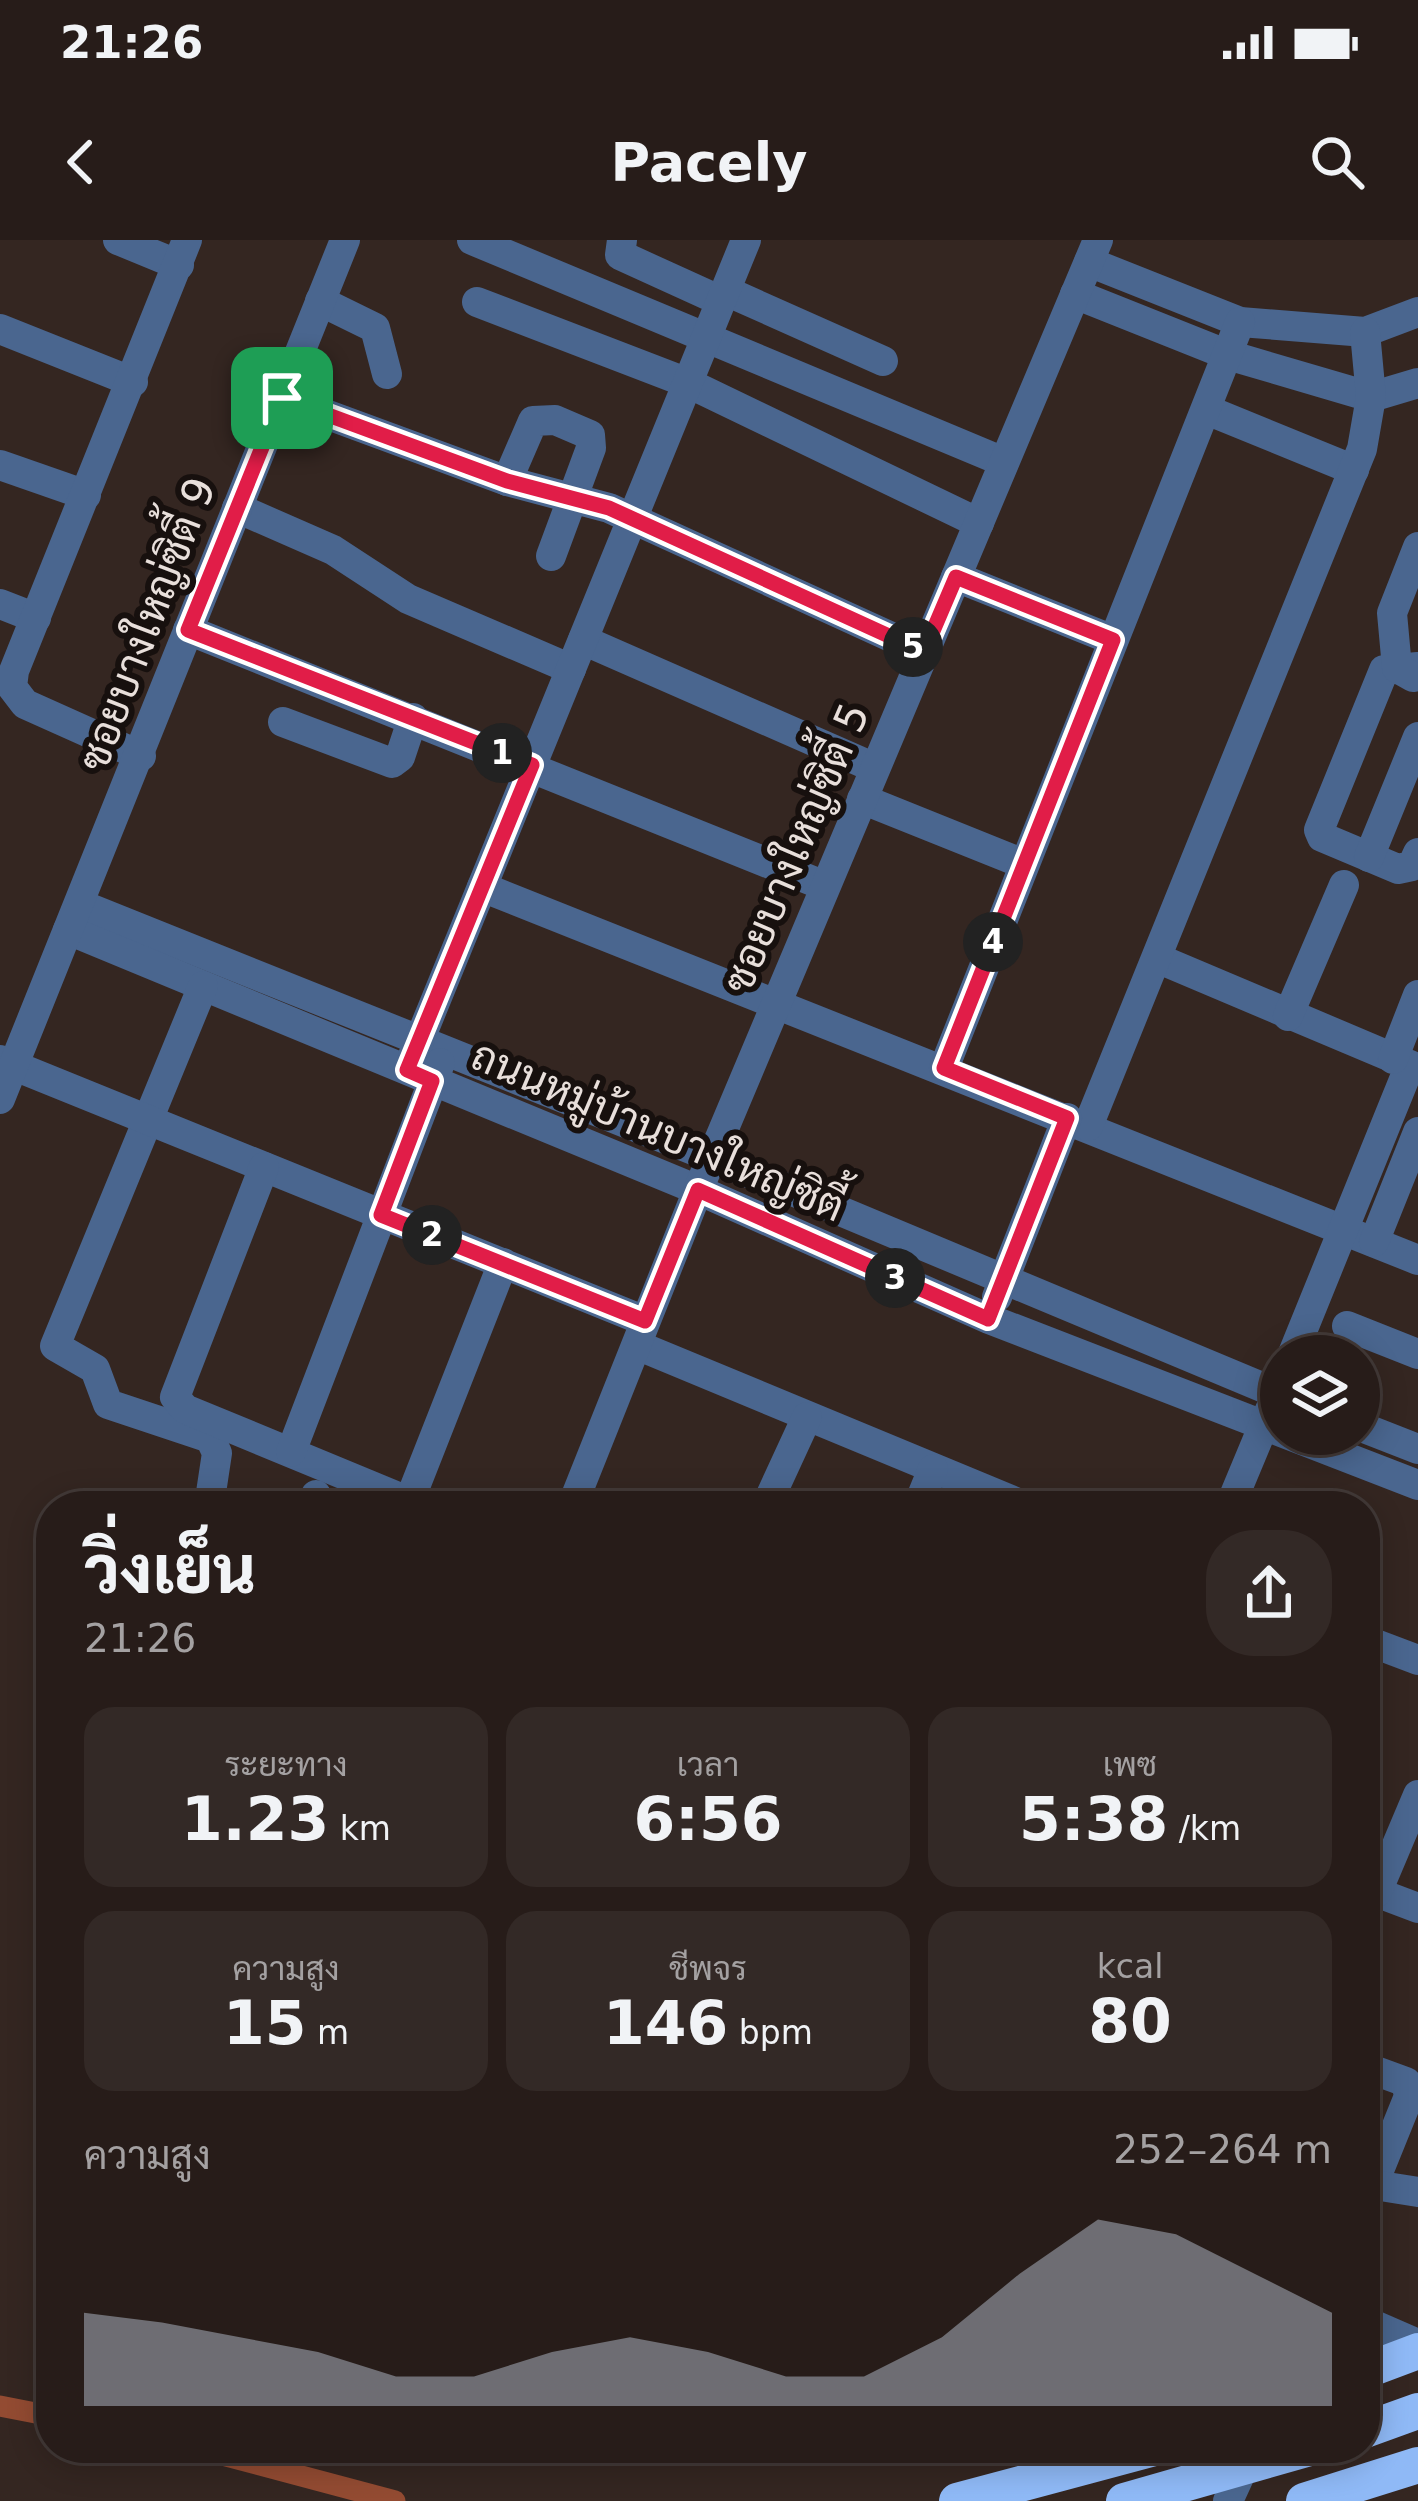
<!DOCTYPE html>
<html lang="th">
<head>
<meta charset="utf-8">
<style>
  :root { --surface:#271c19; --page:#332926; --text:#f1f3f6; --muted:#a4a1a2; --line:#433a38; --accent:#8c9099 }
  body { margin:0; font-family:"DejaVu Sans",Sarabun,sans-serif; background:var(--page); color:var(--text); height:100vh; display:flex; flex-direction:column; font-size:45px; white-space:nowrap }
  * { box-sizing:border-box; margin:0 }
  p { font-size:39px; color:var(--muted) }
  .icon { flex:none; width:66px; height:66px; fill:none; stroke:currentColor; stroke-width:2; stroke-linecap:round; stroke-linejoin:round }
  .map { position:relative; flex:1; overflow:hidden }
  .panel { position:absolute; left:36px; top:1251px; width:1344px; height:972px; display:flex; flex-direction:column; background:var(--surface); border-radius:48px; box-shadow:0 6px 30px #0003,0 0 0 3px var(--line) }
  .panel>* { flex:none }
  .fabs { position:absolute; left:1260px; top:1095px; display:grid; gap:24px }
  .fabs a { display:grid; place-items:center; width:120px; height:120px; border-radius:50%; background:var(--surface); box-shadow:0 6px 30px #0003,0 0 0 3px var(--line); font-size:60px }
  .pin { position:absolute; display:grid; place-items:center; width:102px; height:102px; color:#fff; margin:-51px; border-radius:24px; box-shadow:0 6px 18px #0006 }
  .km { position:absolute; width:60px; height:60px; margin:-30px; border-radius:50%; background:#222; color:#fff; font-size:33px; line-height:60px; text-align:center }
  .round { display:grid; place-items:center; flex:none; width:126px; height:126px; border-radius:48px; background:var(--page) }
  .summary { display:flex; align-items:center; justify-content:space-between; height:204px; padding:0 48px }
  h1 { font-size:66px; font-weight:800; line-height:90px }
  .figures { display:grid; grid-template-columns:repeat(3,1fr); gap:18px; height:204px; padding:12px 48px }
  .figures div { display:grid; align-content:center; border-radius:30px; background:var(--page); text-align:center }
  .figures b { font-size:60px; font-weight:800 }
  .figures small { font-size:33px; font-weight:400 }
  .figures p { font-size:33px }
  .chart { height:336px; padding:24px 48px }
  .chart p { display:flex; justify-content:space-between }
  .chart svg { width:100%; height:216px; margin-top:12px; fill:var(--accent); opacity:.7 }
  .status { display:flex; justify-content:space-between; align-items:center; height:84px; padding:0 60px; background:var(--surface); direction:ltr }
  .status svg { height:33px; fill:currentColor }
  header { display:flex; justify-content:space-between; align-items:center; height:156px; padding:0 48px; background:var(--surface); font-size:54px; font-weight:800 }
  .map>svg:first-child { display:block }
</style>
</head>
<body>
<div class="status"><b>21:26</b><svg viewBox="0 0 49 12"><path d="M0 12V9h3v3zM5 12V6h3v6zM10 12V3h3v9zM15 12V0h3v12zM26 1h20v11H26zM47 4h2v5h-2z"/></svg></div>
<header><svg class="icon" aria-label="back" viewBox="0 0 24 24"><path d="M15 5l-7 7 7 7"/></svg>Pacely<svg class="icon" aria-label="search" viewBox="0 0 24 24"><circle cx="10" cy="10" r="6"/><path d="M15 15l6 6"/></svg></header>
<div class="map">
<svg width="1418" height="2261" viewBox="0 0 1418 2261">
  <rect width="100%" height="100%" fill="#342621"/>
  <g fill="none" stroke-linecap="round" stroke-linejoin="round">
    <g stroke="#934b32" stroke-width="21">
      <polyline points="0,2166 51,2176"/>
      <polyline points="196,2208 395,2261"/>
    </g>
    <g stroke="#4a668f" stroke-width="30">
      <polyline points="118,0 179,25"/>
      <polyline points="472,0 1004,222"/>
      <polyline points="622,0 620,15 721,61"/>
      <polyline points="1089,22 1240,82 1365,92 1418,72"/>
      <polyline points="726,51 883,121"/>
      <polyline points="1075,54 1228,115 1371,157 1418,143"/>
      <polyline points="320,61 375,88 387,134"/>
      <polyline points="477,62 688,143 979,283"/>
      <polyline points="0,89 133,142"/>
      <polyline points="282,158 507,241 609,268 924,412"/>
      <polyline points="1207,170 1354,230"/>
      <polyline points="0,225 86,255"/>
      <polyline points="507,241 533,181 555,180 590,195 591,208 551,316"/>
      <polyline points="237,268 333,310 408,359 571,429"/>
      <polyline points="956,337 1113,400"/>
      <polyline points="0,364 36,378"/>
      <polyline points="188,390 825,646"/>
      <polyline points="583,400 875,528"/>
      <polyline points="1418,427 1384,430 1319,590 1322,597 1398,629 1412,626 1418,613"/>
      <polyline points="1413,437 1397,428 1392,373 1418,307"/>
      <polyline points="283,482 392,523 400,517 413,478"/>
      <polyline points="141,516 25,464 12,447 14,431 187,0"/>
      <polyline points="862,559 1024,624"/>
      <polyline points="1369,617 1418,497"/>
      <polyline points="482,647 1418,1020"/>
      <polyline points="79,664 711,917 1281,1155"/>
      <polyline points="68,690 698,950 989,1079 1418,1245"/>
      <polyline points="1159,719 1410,825 1292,1116"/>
      <polyline points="203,746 55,1106 95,1129 108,1164 210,1198 217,1213 209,1266"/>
      <polyline points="1288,776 1344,645"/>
      <polyline points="413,816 746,0"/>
      <polyline points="1393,819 1418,755"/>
      <polyline points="0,820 645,1081"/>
      <polyline points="944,828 1240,82"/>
      <polyline points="0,859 345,0"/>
      <polyline points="1088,886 1362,209 1371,157 1365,92"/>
      <polyline points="264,927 175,1157 185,1169 420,1266"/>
      <polyline points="1374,1002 1418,892"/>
      <polyline points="997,1057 1067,878"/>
      <polyline points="1347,1086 1418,1114"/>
      <polyline points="639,1106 1025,1266"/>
      <polyline points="1359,1186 1418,1209"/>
      <polyline points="291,1212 440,823"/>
      <polyline points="409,1262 503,1023"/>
      <polyline points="313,1266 316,1255"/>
      <polyline points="572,1266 698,950 1098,0"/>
      <polyline points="766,1266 807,1177"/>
      <polyline points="918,1266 933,1229"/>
      <polyline points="1230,1266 1270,1170"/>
      <polyline points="1365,1400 1418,1420"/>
      <polyline points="1365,1648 1418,1668"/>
      <polyline points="1377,1652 1418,1555"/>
      <polyline points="1365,1827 1406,1842 1409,1856 1365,1965"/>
      <polyline points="1374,1945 1418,1952"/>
      <polyline points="1365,2081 1418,2104"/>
      <polyline points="1228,2261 1250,2213"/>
    </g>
    <g stroke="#8fb9f6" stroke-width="36">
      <polyline points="1365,2131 1418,2111"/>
      <polyline points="1365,2190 1418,2171"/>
      <polyline points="957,2261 1154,2208"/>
      <polyline points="1304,2261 1418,2225"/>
    </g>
    <polyline stroke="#8fb9f6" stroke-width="36" points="1124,2261 1310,2208"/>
  </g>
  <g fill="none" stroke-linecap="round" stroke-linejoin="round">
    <g stroke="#fff" stroke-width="24">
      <polygon id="route" points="282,158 507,241 609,268 924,412 956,337 1113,400 944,828 1067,878 988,1079 698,950 645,1081 381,975 432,841 407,830 532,525 188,390"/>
    </g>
    <use href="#route" stroke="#e11d48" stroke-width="15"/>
  </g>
  <g text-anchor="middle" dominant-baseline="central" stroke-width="12" stroke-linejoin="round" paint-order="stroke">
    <g font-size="42" fill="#e8dfdb" stroke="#17100e">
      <text transform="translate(147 384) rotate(-69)">ซอยบางใหญ่ซิตี้ 9</text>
      <text transform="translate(796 608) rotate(-67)">ซอยบางใหญ่ซิตี้ 5</text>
      <text transform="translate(658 891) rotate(23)">ถนนหมู่บ้านบางใหญ่ซิตี้</text>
    </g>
  </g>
</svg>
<div class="fabs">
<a><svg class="icon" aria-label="layers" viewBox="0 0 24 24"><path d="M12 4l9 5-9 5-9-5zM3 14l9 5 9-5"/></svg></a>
</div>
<div class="pin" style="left:282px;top:158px;background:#1e9e55"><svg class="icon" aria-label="arrive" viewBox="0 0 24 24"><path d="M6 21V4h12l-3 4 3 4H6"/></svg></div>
<b class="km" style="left:502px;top:513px">1</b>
<b class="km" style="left:432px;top:995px">2</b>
<b class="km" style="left:895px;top:1038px">3</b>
<b class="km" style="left:993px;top:702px">4</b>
<b class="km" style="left:913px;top:407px">5</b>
<section class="panel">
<div class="summary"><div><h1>วิ่งเย็น</h1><p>21:26</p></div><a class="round"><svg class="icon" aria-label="share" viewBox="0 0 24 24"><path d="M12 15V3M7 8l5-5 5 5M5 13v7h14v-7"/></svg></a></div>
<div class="figures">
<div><p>ระยะทาง</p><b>1.23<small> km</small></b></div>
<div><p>เวลา</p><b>6:56</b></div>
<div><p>เพซ</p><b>5:38<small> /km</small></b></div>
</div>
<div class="figures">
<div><p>ความสูง</p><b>15<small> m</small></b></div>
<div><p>ชีพจร</p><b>146<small> bpm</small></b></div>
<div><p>kcal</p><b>80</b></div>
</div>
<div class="chart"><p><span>ความสูง</span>252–264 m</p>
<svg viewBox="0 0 160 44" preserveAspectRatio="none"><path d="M0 44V25L10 27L20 30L30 33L40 38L50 38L60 33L70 30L80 33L90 38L100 38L110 30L120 17L130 6L140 9L150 17L160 25V44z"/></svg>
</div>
</section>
</div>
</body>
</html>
